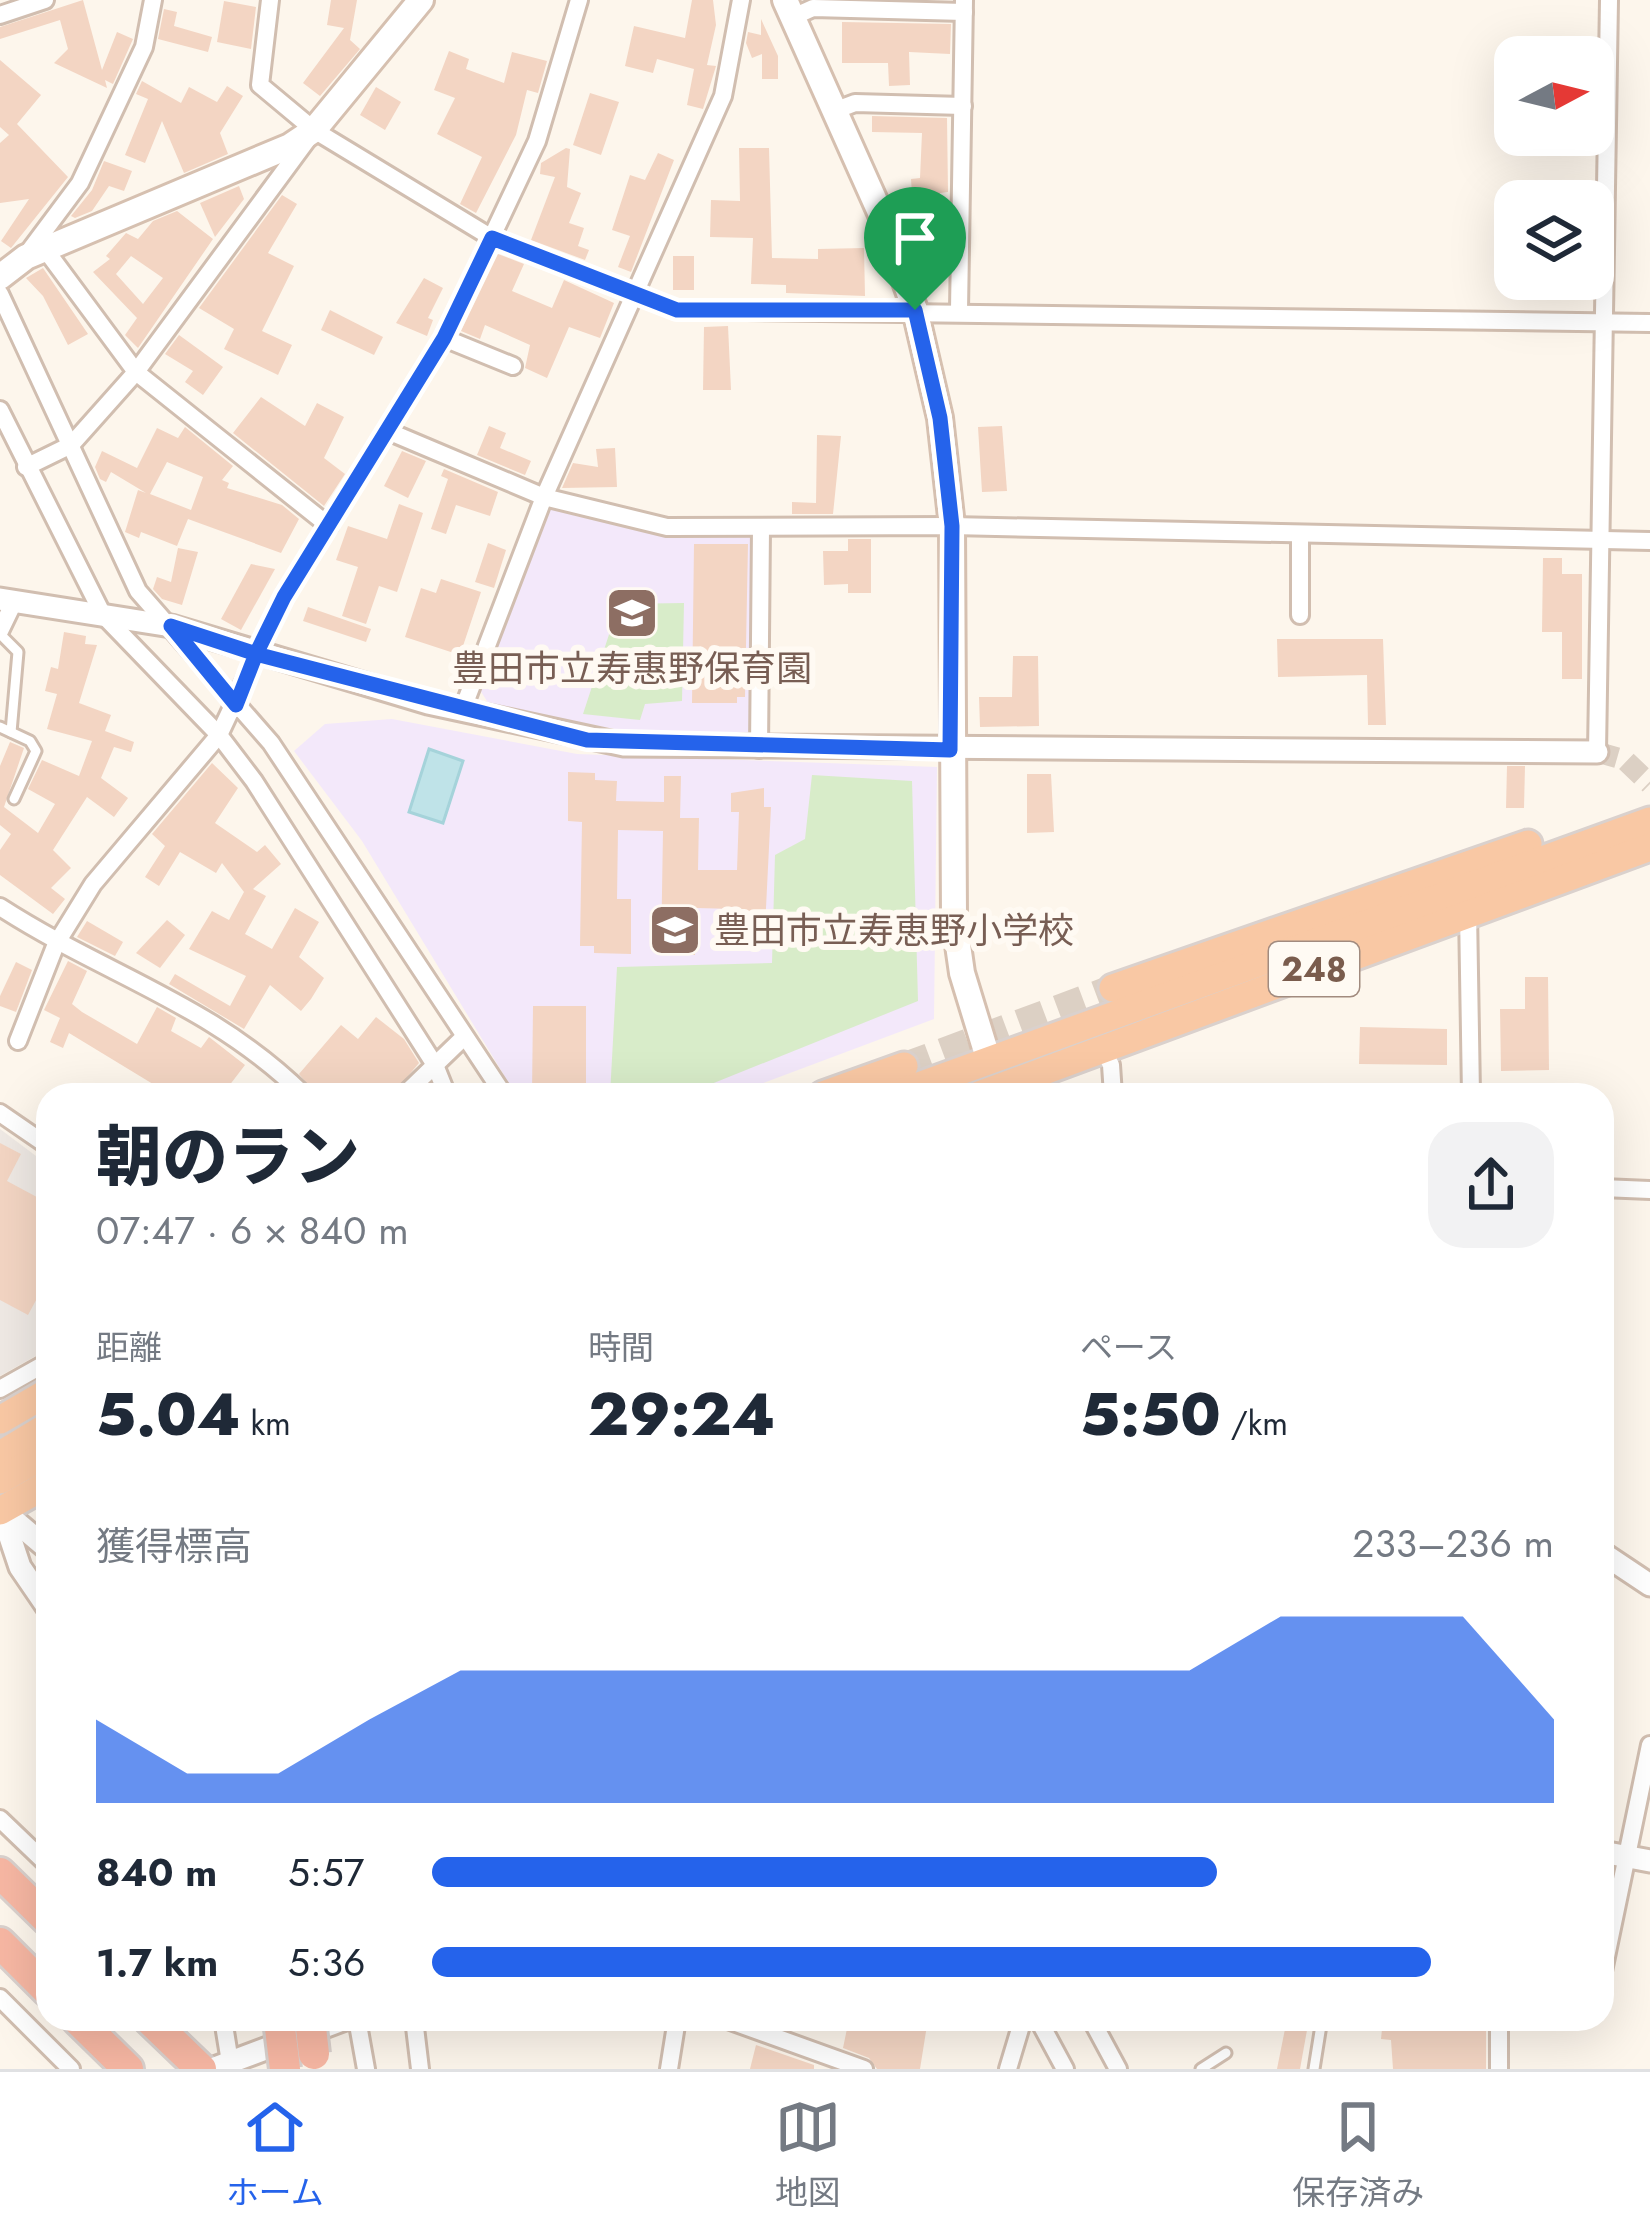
<!DOCTYPE html>
<html lang="ja">
<head>
<meta charset="utf-8">
<style>
  :root { --surface:#fff; --page:#f2f2f3; --text:#1f2937; --muted:#747a83; --line:#e0e1e3; --accent:#2563eb }
  body { margin:0; font-family:Jost,"Noto Sans JP",sans-serif; background:var(--page); color:var(--text); height:100vh; display:flex; flex-direction:column; font-size:45px; white-space:nowrap }
  * { box-sizing:border-box; margin:0 }
  p { font-size:39px; color:var(--muted) }
  .icon { flex:none; width:66px; height:66px; fill:none; stroke:currentColor; stroke-width:2; stroke-linecap:round; stroke-linejoin:round }
  .map { position:relative; flex:1; overflow:hidden }
  .drawer { position:absolute; left:36px; top:1083px; width:1578px; height:948px; display:flex; flex-direction:column; background:var(--surface); border-radius:36px; box-shadow:0 12px 48px #0002 }
  .drawer>* { flex:none }
  .needle { width:78px; rotate:83deg }
  .buttons { position:absolute; left:1494px; top:36px; display:grid; gap:24px }
  .buttons a { display:grid; place-items:center; width:120px; height:120px; border-radius:24px; background:var(--surface); box-shadow:0 12px 48px #0002; font-size:60px }
  .pin { position:absolute; display:grid; place-items:center; width:102px; height:102px; color:#fff; margin:-123px -51px; border-radius:50% 50% 50% 0; rotate:-45deg; box-shadow:0 0 12px #0007 }
  .pin .icon { rotate:45deg }
  .round { display:grid; place-items:center; flex:none; width:126px; height:126px; border-radius:36px; background:var(--page) }
  .head { display:flex; align-items:center; justify-content:space-between; height:204px; padding:0 60px }
  h1 { font-size:66px; font-weight:800; line-height:90px }
  .figures { display:grid; grid-template-columns:repeat(3,1fr); gap:18px; height:204px; padding:12px 60px }
  .figures div { display:grid; align-content:center }
  .figures b { font-size:60px; font-weight:800 }
  .figures small { font-size:33px; font-weight:400 }
  .figures p { font-size:33px }
  .chart { height:336px; padding:24px 60px }
  .chart p { display:flex; justify-content:space-between }
  .chart svg { width:100%; height:216px; margin-top:12px; fill:var(--accent); opacity:.7 }
  ul { padding:0 60px; list-style:none; font-size:39px }
  li { display:grid; grid-template-columns:192px 144px 1fr; align-items:center; height:90px }
  li i { height:30px; border-radius:15px; background:var(--accent) }
  .tab-bar { display:flex; justify-content:space-around; align-items:center; height:168px; border-top:3px solid var(--line); background:var(--surface); font-size:33px; color:var(--muted) }
  .tab-bar a { display:grid; justify-items:center; gap:6px }
  .tab-bar .on { color:var(--accent) }
  .map>svg:first-child { display:block }
</style>
</head>
<body>
<div class="map">
<svg width="1650" height="2069" viewBox="0 0 1650 2069">
  <rect width="100%" height="100%" fill="#fdf6ec"/>
  <polygon fill="#efe9e4" points="0,1129 48,1165 48,1349 0,1376"/>
  <g fill="#f3e8fa">
    <polygon points="550,508 669,536 755,536 757,727 746,735 620,730 490,706 480,690"/>
    <polygon points="392,719 577,754 937,767 934,1019 731,1095 516,1095 362,841 294,751 325,724"/>
  </g>
  <g fill="#d8ecc9">
    <polygon points="684,603 682,701 645,704 640,720 583,714 619,604"/>
    <polygon points="812,775 912,781 918,1001 684,1095 610,1095 617,967 772,963 775,855 805,839"/>
  </g>
  <polygon fill="#bfe3e8" stroke="#a5d3da" stroke-width="3" points="429,749 463,761 443,823 409,812"/>
  <g fill="#f3d5c3" fill-rule="evenodd">
    <polygon points="83,0 102,70 117,32 133,39 113,84 105,80 107,88 54,63 68,49 60,20 0,39 0,27"/>
    <polygon points="331,0 357,0 350,40 360,49 320,96 303,83 344,28 327,25"/>
    <polygon points="692,0 713,0 716,25 707,65 716,66 703,109 687,105 694,69 657,59 653,73 625,66 634,26 685,38"/>
    <polygon points="224,1 256,7 251,49 217,42"/>
    <polygon points="164,9 177,12 174,26 212,37 208,52 158,39"/>
    <polygon points="761,19 778,56 778,79 762,79 762,54 752,58 746,43 748,32 761,35"/>
    <polygon points="842,22 951,24 950,54 909,52 910,85 889,86 888,63 842,63"/>
    <polygon points="449,51 469,59 466,69 504,83 512,52 547,61 538,93 527,90 516,135 476,213 460,204 482,157 437,134 455,98 434,90"/>
    <polygon points="0,60 41,95 17,124 68,177 11,248 1,241 29,199 0,203 0,143 9,135 0,127"/>
    <polygon points="142,81 181,103 189,87 217,102 227,86 243,96 220,133 228,154 184,173 162,121 145,163 125,155 148,99 136,94"/>
    <polygon points="376,87 401,102 385,130 360,115"/>
    <polygon points="590,93 619,102 601,155 573,145"/>
    <polygon points="872,116 947,118 948,192 940,193 941,226 920,227 919,194 912,194 911,179 920,178 922,133 872,132"/>
    <polygon points="566,148 570,149 567,187 581,193 569,223 584,228 578,246 589,250 585,260 531,240 555,177 540,174 541,163"/>
    <polygon points="739,148 769,148 772,258 818,259 818,249 864,248 865,296 786,293 786,285 751,284 753,238 710,237 711,200 740,201"/>
    <polygon points="658,153 674,160 631,272 618,267 630,236 612,230 630,175 645,180"/>
    <polygon points="104,161 132,171 124,191 109,186 92,211 75,218 71,216 92,190"/>
    <polygon points="239,186 244,199 215,237 200,203"/>
    <polygon points="282,195 297,204 268,253 294,266 262,331 292,345 278,375 224,349 234,329 199,308"/>
    <path d="M177 211 213 239 138 348 125 335 137 318 93 272 110 259 106 256 126 233 138 239 153 221ZM131 256 163 278 143 304 116 274Z"/>
    <polygon points="498,254 524,264 512,291 552,308 564,280 614,303 600,338 569,327 547,378 525,368 530,345 485,325 480,339 461,331"/>
    <rect x="673" y="256" width="21" height="34"/>
    <polygon points="43,268 88,334 68,345 43,296 26,278"/>
    <polygon points="424,278 443,288 428,318 433,320 427,336 396,323"/>
    <polygon points="330,310 383,337 374,355 321,330"/>
    <polygon points="728,326 731,390 703,390 704,327"/>
    <polygon points="179,335 223,367 203,395 185,382 193,371 165,354"/>
    <polygon points="261,397 305,426 317,403 344,417 324,458 345,474 324,506 233,433"/>
    <polygon points="489,426 506,433 500,448 531,461 525,475 477,455"/>
    <polygon points="1002,426 1007,491 982,492 978,427"/>
    <path d="M185 427 233 466 222 480 229 483 227 488 282 505 299 519 281 553 188 519 177 546 141 532 139 538 125 532 138 490 146 493 111 472 106 482 100 479 95 467 102 451 137 468 157 428 178 438ZM167 462 203 477 191 510 150 494Z"/>
    <polygon points="817,435 841,436 833,514 792,514 792,502 816,503"/>
    <polygon points="615,448 617,487 562,488 573,463 598,467 596,449"/>
    <polygon points="402,451 426,461 408,498 384,486"/>
    <polygon points="444,469 498,492 490,516 456,505 446,534 431,529 448,479 441,476"/>
    <polygon points="399,504 423,513 397,592 379,586 366,624 342,616 358,567 336,560 348,526 387,539"/>
    <polygon points="848,539 871,539 871,593 848,593 848,584 824,585 823,551 848,551"/>
    <polygon points="488,543 506,550 494,588 475,582"/>
    <polygon points="694,544 748,544 745,697 737,697 737,703 692,703"/>
    <polygon points="178,548 198,552 182,605 162,599 153,589 157,577 171,582"/>
    <polygon points="1543,558 1562,558 1562,574 1582,574 1582,679 1562,679 1562,632 1542,632"/>
    <polygon points="251,564 275,569 241,630 221,619"/>
    <polygon points="441,579 481,592 460,655 405,637 421,588 436,593"/>
    <polygon points="308,607 371,629 366,642 303,621"/>
    <polygon points="64,632 86,636 85,644 97,645 79,703 111,715 105,731 134,742 131,752 114,747 101,778 128,798 114,817 87,797 53,850 71,868 51,888 65,899 53,914 0,875 0,850 11,834 0,825 0,766 10,742 24,748 4,807 38,833 55,804 28,789 42,760 79,776 92,741 47,729 57,694 45,691 51,667 58,669"/>
    <polygon points="1277,639 1383,639 1386,725 1368,725 1367,675 1278,677"/>
    <polygon points="1013,656 1038,656 1039,726 980,727 979,697 1012,697"/>
    <polygon points="212,763 238,788 215,823 257,852 265,845 281,864 253,889 266,896 245,934 272,949 295,908 319,922 299,957 324,978 311,999 301,1011 270,985 244,1029 169,984 175,974 230,1006 246,976 189,949 212,911 229,920 244,892 222,863 216,873 180,852 159,886 145,877 165,846 152,834"/>
    <polygon points="1507,766 1525,766 1524,808 1506,808"/>
    <polygon points="568,772 595,773 595,780 617,781 616,801 664,802 664,776 681,776 680,818 699,818 698,870 737,870 739,812 731,812 731,793 764,788 764,807 771,807 764,948 735,947 736,909 696,908 695,955 661,954 663,831 618,830 617,899 631,899 631,954 594,953 594,946 580,946 582,822 568,821"/>
    <polygon points="1027,774 1051,774 1054,832 1027,833"/>
    <polygon points="167,920 185,935 160,968 136,953"/>
    <polygon points="87,921 123,942 115,956 77,937"/>
    <polygon points="68,961 87,971 72,1004 82,1012 137,1044 157,1007 176,1018 171,1031 201,1048 209,1037 245,1065 222,1095 171,1095 69,1033 63,1048 50,1042 60,1018 44,1010"/>
    <polygon points="16,962 32,970 16,1012 0,1006 0,996"/>
    <polygon points="1525,977 1548,977 1549,1070 1501,1071 1500,1009 1525,1009"/>
    <polygon points="533,1006 586,1006 586,1095 532,1095"/>
    <polygon points="376,1017 404,1039 419,1063 392,1095 316,1095 299,1074 341,1025 358,1039"/>
    <polygon points="1360,1027 1447,1029 1447,1065 1359,1064"/>
    <polygon points="0,1143 21,1154 7,1181 48,1203 48,1278 28,1315 0,1300"/>
    <polygon points="849,2019 928,2019 920,2069 877,2069 869,2058 843,2048"/>
    <polygon points="1287,2019 1309,2019 1300,2069 1277,2069"/>
    <polygon points="1383,2019 1486,2024 1486,2069 1393,2069 1391,2040 1381,2039"/>
    <polygon points="756,2045 814,2065 814,2069 750,2069"/>
  </g>
  <g fill="none" stroke-linecap="round" stroke-linejoin="round">
    <polyline stroke="#dcd0c4" stroke-width="21" stroke-dasharray="21 10" stroke-linecap="butt" points="1597,752 1625,760 1650,784"/>
    <polyline stroke="#dcd0c4" stroke-width="27" stroke-dasharray="27 14" stroke-linecap="butt" points="904,1066 1113,988"/>
    <g stroke="#d1beb0" stroke-width="15">
      <g id="service">
        <polyline points="0,634 18,652 11,732"/>
        <polyline points="0,727 30,741 36,751 14,799"/>
        <polyline points="1201,2069 1226,2053"/>
        <polyline points="1314,2069 1322,2019"/>
      </g>
    </g>
    <g stroke="#d1beb0" stroke-width="22">
      <g id="minor">
        <polyline points="270,0 260,85 314,130 492,238 677,310 1650,323"/>
        <polyline points="0,15 45,0"/>
        <polyline points="793,17 813,8 964,12"/>
        <polyline points="834,111 855,103 963,106"/>
        <polyline points="45,249 136,372 329,526"/>
        <polyline points="27,254 80,183 144,47 153,0"/>
        <polyline points="0,294 138,591 271,743 504,1095"/>
        <polyline points="959,310 964,0"/>
        <polyline points="444,338 513,366"/>
        <polyline points="0,410 103,615 219,735 254,781 435,1065 447,1095"/>
        <polyline points="390,432 544,497 667,527 952,526 1650,541"/>
        <polyline points="26,467 71,445 136,372 307,140"/>
        <polyline points="1300,615 1300,534"/>
        <polyline points="0,631 14,602"/>
        <polyline points="462,711 544,497 723,96 741,0"/>
        <polyline points="759,749 761,528"/>
        <polyline points="1597,752 1609,0"/>
        <path d="M0 907C105 975 212 1004 304 1095"/>
        <polyline points="1468,911 1471,1095"/>
        <polyline points="18,1041 56,944 93,884 219,735 284,597 444,338 537,141 579,0"/>
        <polyline points="1102,1047 1111,1065 1113,1095"/>
        <polyline points="404,1095 464,1037"/>
        <polyline points="0,1113 48,1146"/>
        <polyline points="1602,1188 1650,1190"/>
        <polyline points="0,1389 48,1362"/>
        <polyline points="0,1819 48,1865"/>
        <polyline points="1602,1976 1650,1745"/>
        <polyline points="0,1998 71,2069"/>
        <polyline points="223,2019 230,2062"/>
        <polyline points="357,2019 366,2069"/>
        <polyline points="414,2019 420,2069"/>
        <polyline points="725,2019 864,2069"/>
        <polyline points="1038,2019 1065,2069"/>
        <polyline points="1091,2019 1118,2069"/>
        <polyline points="669,2069 677,2019"/>
        <polyline points="1008,2069 1023,2019"/>
        <polyline points="1499,2069 1499,2019"/>
      </g>
    </g>
    <g stroke="#d1beb0" stroke-width="27">
      <g id="tertiary">
        <polyline points="0,599 171,626 428,703 624,745 1597,752"/>
        <polyline points="0,1507 20,1567 48,1608"/>
        <polyline points="2,1510 48,1549"/>
        <polyline points="1602,1553 1650,1585"/>
        <polyline points="1602,1852 1650,1861"/>
        <polyline points="212,2069 345,2019"/>
      </g>
    </g>
    <g stroke="#d6c0b0" stroke-width="30">
      <g id="secondary">
        <polyline points="785,0 883,219 915,310 940,418 952,526 954,917 962,973 988,1058"/>
        <polyline points="0,277 26,257 290,146 314,130 421,0"/>
      </g>
    </g>
    <g stroke="#dad1cd" stroke-width="33">
      <g id="trunk">
        <polyline points="1113,988 1528,844"/>
        <polyline points="823,1095 904,1066"/>
        <polyline points="894,1095 1650,821"/>
        <polyline points="979,1095 1650,847"/>
        <polyline points="0,1420 48,1392"/>
        <polyline points="0,1455 48,1426"/>
        <polyline points="0,1480 48,1453"/>
        <polyline points="0,1511 48,1484"/>
      </g>
    </g>
    <g stroke="#dad1cd" stroke-width="36">
      <g id="motorway">
        <polyline points="0,1873 48,1920"/>
        <polyline points="0,1943 48,1991"/>
        <polyline points="77,2019 128,2069"/>
        <polyline points="149,2019 201,2069"/>
      </g>
    </g>
    <use href="#service" stroke="#fff" stroke-width="9"/>
    <use href="#minor" stroke="#fff" stroke-width="16"/>
    <use href="#tertiary" stroke="#fff" stroke-width="21"/>
    <use href="#secondary" stroke="#fff" stroke-width="24"/>
    <use href="#trunk" stroke="#f9c8a4" stroke-width="27"/>
    <use href="#motorway" stroke="#f7b7a3" stroke-width="30"/>
    <g stroke="#dad1cd" stroke-width="36" stroke-linecap="butt">
      <g id="motorway-bridge">
        <polyline points="310,2019 314,2054"/>
        <polyline points="279,2020 285,2069"/>
      </g>
    </g>
    <use href="#motorway-bridge" stroke="#f7b7a3" stroke-width="30"/>
  </g>
  <g fill="none" stroke-linecap="round" stroke-linejoin="round">
    <g stroke="#fff" stroke-width="24">
      <polyline id="route" points="915,310 677,310 492,238 444,338 284,597 256,654 171,626 236,705 256,654 587,740 950,750 952,526 940,418 915,310"/>
    </g>
    <use href="#route" stroke="#2563eb" stroke-width="15"/>
  </g>
  <defs>
    <g id="school-square" transform="scale(2.7)"><rect x="-9" y="-9" width="18" height="18" rx="4" fill="#8d6e63" stroke="#fffaf3"/><path d="M0-5L7-2L0 1L-7-2ZM-4 1L0 2.5L4 1V4Q0 6-4 4Z" fill="#fff"/></g>
  </defs>
  <g fill-rule="evenodd">
    <use href="#school-square" x="632" y="613"/>
    <use href="#school-square" x="675" y="930"/>
  </g>
  <g text-anchor="middle" dominant-baseline="central" stroke-width="12" stroke-linejoin="round" paint-order="stroke">
    <rect fill="#fffaf3" stroke="#a28b7f" stroke-width="3" x="1269" y="942" width="90" height="54" rx="9"/>
    <g font-size="33" font-weight="bold" fill="#7a5c4d">
      <text x="1314" y="969">248</text>
    </g>
    <g font-size="36" fill="#785e54" stroke="#fffaf3">
      <text x="632" y="668">豊田市立寿惠野保育園</text>
      <text x="714" y="930" text-anchor="start">豊田市立寿恵野小学校</text>
    </g>
  </g>
</svg>
<div class="buttons">
<a><svg class="needle" viewBox="-14 -14 28 28"><path d="M0-13l5 13h-10z" fill="#e53935"/><path d="M0 13l5-13h-10z" fill="#747a83"/></svg></a>
<a><svg class="icon" aria-label="layers" viewBox="0 0 24 24"><path d="M12 4l9 5-9 5-9-5zM3 14l9 5 9-5"/></svg></a>
</div>
<div class="pin" style="left:915px;top:310px;background:#1e9e55"><svg class="icon" aria-label="arrive" viewBox="0 0 24 24"><path d="M6 21V4h12l-3 4 3 4H6"/></svg></div>
<section class="drawer">
<div class="head"><div><h1>朝のラン</h1><p>07:47 · 6 × 840 m</p></div><a class="round"><svg class="icon" aria-label="share" viewBox="0 0 24 24"><path d="M12 15V3M7 8l5-5 5 5M5 13v7h14v-7"/></svg></a></div>
<div class="figures">
<div><p>距離</p><b>5.04<small> km</small></b></div>
<div><p>時間</p><b>29:24</b></div>
<div><p>ペース</p><b>5:50<small> /km</small></b></div>
</div>
<div class="chart"><p><span>獲得標高</span>233–236 m</p>
<svg viewBox="0 0 160 44" preserveAspectRatio="none"><path d="M0 44V27L10 38L20 38L30 27L40 17L50 17L60 17L70 17L80 17L90 17L100 17L110 17L120 17L130 6L140 6L150 6L160 27V44z"/></svg>
</div>
<ul>
<li><b>840 m</b>5:57<i style="width:70%"></i></li>
<li><b>1.7 km</b>5:36<i style="width:89%"></i></li>
</ul>
</section>
</div>
<nav class="tab-bar">
<a class="on"><svg class="icon" aria-label="home" viewBox="0 0 24 24"><path d="M3 11l9-7 9 7M6 9v11h12V9"/></svg>ホーム</a>
<a><svg class="icon" aria-label="map" viewBox="0 0 24 24"><path d="M3 6l6-2 6 2 6-2v14l-6 2-6-2-6 2zM9 4v14M15 6v14"/></svg>地図</a>
<a><svg class="icon" aria-label="saved" viewBox="0 0 24 24"><path d="M7 4h10v16l-5-4-5 4z"/></svg>保存済み</a>
</nav>
</body>
</html>
